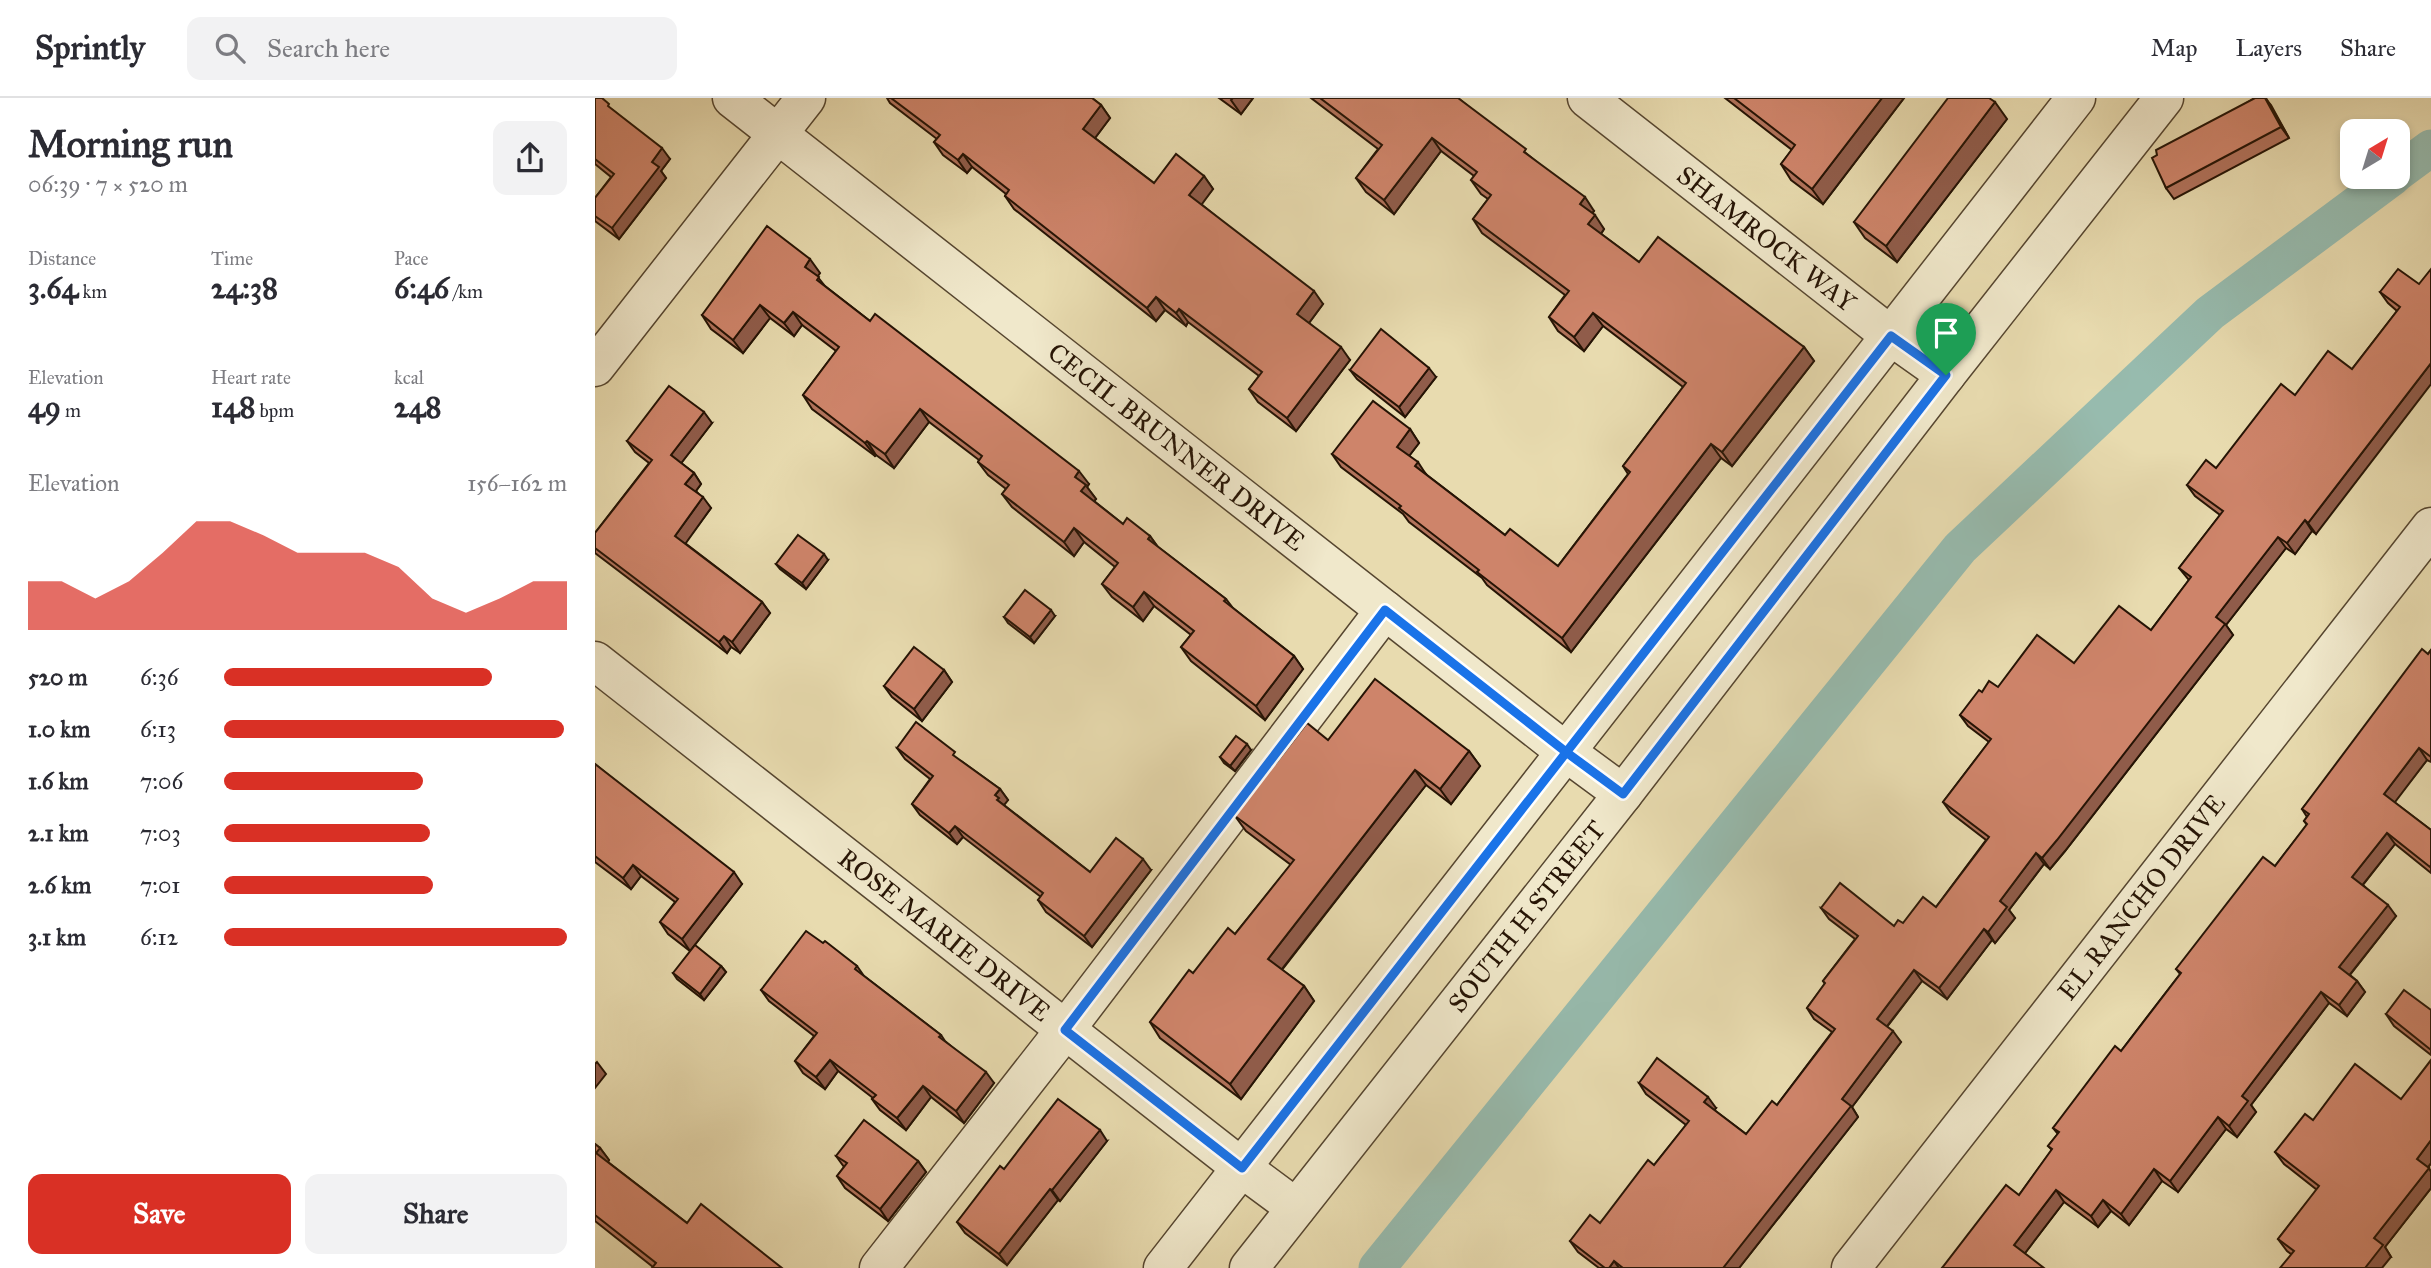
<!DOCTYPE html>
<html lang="en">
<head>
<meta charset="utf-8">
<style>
  :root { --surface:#fff; --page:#f2f2f3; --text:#2b2b33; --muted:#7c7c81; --line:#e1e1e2; --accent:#d93025 }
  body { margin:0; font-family:"IM FELL Great Primer",serif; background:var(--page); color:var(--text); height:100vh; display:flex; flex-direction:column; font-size:26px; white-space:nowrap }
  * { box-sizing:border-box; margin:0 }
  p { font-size:23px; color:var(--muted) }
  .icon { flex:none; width:38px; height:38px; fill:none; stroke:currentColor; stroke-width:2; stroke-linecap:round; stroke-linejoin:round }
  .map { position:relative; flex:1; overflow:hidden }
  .side { display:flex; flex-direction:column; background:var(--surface); width:595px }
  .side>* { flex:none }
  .needle { width:46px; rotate:38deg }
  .controls { position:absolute; left:1745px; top:21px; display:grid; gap:14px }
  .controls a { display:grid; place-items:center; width:70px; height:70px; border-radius:14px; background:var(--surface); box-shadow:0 4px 10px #0003; font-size:35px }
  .pin { position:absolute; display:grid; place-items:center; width:60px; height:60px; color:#fff; margin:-72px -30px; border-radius:50% 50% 50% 0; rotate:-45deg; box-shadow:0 0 7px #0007 }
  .pin .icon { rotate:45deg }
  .round { display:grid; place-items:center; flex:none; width:74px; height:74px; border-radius:14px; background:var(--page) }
  .headline { display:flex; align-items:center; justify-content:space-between; height:119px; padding:0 28px }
  h1 { font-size:38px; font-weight:700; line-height:52px }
  .metrics { display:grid; grid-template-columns:repeat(3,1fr); gap:10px; height:119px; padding:7px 28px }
  .metrics div { display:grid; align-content:center }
  .metrics b { font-size:30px; font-weight:700 }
  .metrics small { font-size:19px; font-weight:400 }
  .metrics p { font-size:19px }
  .chart { height:196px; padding:14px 28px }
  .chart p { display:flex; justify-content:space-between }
  .chart svg { width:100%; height:126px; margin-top:7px; fill:var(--accent); opacity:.7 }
  .button { display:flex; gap:14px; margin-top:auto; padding:14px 28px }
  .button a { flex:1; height:80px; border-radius:14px; background:var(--accent); color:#fff; font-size:28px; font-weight:700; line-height:80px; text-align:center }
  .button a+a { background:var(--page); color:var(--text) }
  ul { padding:0 28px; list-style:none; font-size:23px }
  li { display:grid; grid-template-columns:112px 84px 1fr; align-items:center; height:52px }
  li i { height:18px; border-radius:9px; background:var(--accent) }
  header { display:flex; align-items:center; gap:42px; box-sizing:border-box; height:98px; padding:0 35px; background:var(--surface); border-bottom:2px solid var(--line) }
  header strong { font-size:33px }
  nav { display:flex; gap:38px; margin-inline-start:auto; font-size:24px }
  .search { width:490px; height:63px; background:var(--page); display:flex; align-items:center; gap:18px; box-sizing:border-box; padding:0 24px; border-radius:14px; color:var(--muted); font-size:26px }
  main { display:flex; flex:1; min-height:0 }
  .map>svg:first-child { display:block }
</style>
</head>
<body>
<header>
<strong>Sprintly</strong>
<div class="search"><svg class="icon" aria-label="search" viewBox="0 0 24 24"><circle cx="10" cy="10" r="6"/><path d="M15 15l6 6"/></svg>Search here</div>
<nav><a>Map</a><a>Layers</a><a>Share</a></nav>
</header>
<main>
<section class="side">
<div class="headline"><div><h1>Morning run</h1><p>06:39 · 7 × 520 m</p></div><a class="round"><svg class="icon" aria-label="share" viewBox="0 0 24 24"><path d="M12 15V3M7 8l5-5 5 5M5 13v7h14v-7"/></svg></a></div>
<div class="metrics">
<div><p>Distance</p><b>3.64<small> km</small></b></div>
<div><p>Time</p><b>24:38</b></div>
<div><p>Pace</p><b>6:46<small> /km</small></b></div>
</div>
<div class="metrics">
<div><p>Elevation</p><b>49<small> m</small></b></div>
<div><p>Heart rate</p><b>148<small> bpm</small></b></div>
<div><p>kcal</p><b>248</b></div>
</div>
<div class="chart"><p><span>Elevation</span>156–162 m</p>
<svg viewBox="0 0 160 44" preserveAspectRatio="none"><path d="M0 44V27L10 27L20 33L30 27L40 17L50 6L60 6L70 11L80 17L90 17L100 17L110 22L120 33L130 38L140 33L150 27L160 27V44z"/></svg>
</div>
<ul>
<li><b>520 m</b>6:36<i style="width:78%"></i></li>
<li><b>1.0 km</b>6:13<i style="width:99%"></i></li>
<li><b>1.6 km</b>7:06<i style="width:58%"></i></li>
<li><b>2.1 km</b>7:03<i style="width:60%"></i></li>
<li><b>2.6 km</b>7:01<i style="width:61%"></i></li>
<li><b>3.1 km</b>6:12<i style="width:100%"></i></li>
</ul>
<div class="button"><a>Save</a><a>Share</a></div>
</section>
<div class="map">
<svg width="1836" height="1170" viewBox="0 0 1836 1170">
  <rect width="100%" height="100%" fill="#e8dbaf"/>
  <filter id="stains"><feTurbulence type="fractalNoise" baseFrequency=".00286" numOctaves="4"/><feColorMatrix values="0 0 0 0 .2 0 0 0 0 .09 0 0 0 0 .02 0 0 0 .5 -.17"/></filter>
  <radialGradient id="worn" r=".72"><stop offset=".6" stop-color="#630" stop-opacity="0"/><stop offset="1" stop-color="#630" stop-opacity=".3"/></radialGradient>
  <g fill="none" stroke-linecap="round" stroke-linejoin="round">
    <g stroke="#97bbae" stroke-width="37">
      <polyline points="1802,75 1836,50"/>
      <polyline points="782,1170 1365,450 1615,215 1798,79"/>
    </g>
    <g stroke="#564630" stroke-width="41">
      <g id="minor">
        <path id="s1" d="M137 0 971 654 1028 696"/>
        <path id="s2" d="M992 0 1296 238 1351 277"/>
        <polyline points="0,269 211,0"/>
        <path id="s3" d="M0 563 647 1070 701 1110"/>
        <polyline points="284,1170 470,932 790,512"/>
        <polyline points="568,1170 1481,0"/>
        <path id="s4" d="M654 1170 1028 696 1351 277 1569 0"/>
        <path id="s5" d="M1256 1170 1836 429"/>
      </g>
    </g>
    <use href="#minor" stroke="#f0e8cb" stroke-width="38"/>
  </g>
  <g fill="#b1725b" stroke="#261405" stroke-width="2">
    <polygon points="0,0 19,13 75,61 66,73 71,80 24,141 0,123 0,100 16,79 0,66"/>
    <polygon points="292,0 497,0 506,7 515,20 500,40 559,85 609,78 618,91 606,106 728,206 714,225 755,262 701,333 663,304 654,291 664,278 593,224 591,228 570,212 561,223 419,111 410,98 411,96 377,69 372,75 348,57 339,44 342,41 295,5"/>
    <polygon points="624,0 658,0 646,16"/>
    <polygon points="716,0 863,0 937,60 999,113 997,116 1009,131 1006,136 1044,164 1209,249 1219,263 1137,368 1126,360 976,554 892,487 887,480 814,424 808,416 746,369 737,356 815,331 824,345 814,358 832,377 910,437 963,468 1033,376 1028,368 1088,289 1008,228 989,253 963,233 954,219 970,197 887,135 878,121 893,101 886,96 876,82 879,78 846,53 799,116 771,94 761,80 783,51"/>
    <polygon points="1130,0 1309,0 1228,106 1196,82 1186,66 1197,52"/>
    <polygon points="1660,0 1671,0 1694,40 1579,101 1571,90 1562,57"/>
    <polygon points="1412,21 1302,164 1270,140 1259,124"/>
    <polygon points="225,175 222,178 230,188 275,223 494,386 492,389 501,401 499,403 528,426 555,438 563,449 631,501 638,510 699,558 708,571 670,622 596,563 586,549 596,537 559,508 548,523 517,499 507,486 520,469 489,444 479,458 417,409 407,396 411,391 393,377 383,364 384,362 334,324 299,370 281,357 280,358 217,311 208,297 241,253 207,227 199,238 175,220 148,255 116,231 107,217"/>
    <polygon points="1824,186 1721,436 1717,433 1700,456 1691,450 1631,527 1638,537 1470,753 1455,771 1449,766 1414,812 1420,820 1400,845 1397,842 1352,901 1327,883 1292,929 1306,944 1257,1009 1263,1019 1144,1170 1004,1170 983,1154 975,1143 1005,1125 1059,1067 1091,1027 1051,996 1044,985 1121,1010 1119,1012 1151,1036 1182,1007 1237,934 1219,921 1212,910 1230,886 1228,883 1260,841 1234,821 1226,810 1299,828 1308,825 1341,809 1391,742 1356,715 1348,704 1394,644 1373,628 1365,617 1387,594 1479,565 1556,532 1594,482 1584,470 1625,417 1600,398 1592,387 1621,370 1700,297 1757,271 1802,213 1793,205 1785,194"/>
    <polygon points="755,272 841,279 810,319 762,281"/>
    <polygon points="117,325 86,365 99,375 106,386 101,393 116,410 90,445 167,504 175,515 145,555 136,549 132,555 0,455 0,435 54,365 40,354 32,343"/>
    <polygon points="233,462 211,491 185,471 181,466"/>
    <polygon points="460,518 439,545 413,525 409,519"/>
    <polygon points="1836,552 1836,664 1832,662 1799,704 1836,732 1836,775 1800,746 1768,787 1801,818 1755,877 1762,883 1770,894 1752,918 1734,905 1656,1007 1661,1014 1642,1039 1631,1031 1583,1094 1567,1083 1534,1127 1516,1113 1503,1129 1469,1104 1430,1155 1347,1170 1424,1097 1457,1052 1453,1048 1463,1036 1458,1030 1526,953 1585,876 1581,871 1680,768 1712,727 1709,723 1712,719 1707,711"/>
    <polygon points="349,572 357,584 327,623 297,599 289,588"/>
    <polygon points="733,642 874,653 885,668 856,706 831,687 687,872 709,888 719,903 646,1001 565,940 555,924 598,875 640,836 696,767 651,733 640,718"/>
    <polygon points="302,650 366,663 405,691 413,702 409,707 495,774 556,772 497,849 451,814 443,802 446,799 368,739 362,746 325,717 317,706 335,681 310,661"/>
    <polygon points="656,652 640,673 629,665 625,659"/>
    <polygon points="0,666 147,786 95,853 73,836 65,824 80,804 46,778 36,791 0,764"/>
    <polygon points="228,845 262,868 269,878 346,937 350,943 399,985 369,1025 336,999 311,1032 285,1012 277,1001 278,1000 243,973 230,991 208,975 200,963 219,938 174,903 166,892"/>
    <polygon points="126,868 131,874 109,902 82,881 78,875"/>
    <polygon points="1836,912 1836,957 1799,928 1791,916"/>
    <polygon points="1718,1022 1836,1065 1833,1070 1836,1074 1836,1090 1790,1149 1796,1159 1696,1156 1692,1153 1683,1141 1722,1092 1689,1066 1680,1054"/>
    <polygon points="512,1043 465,1103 463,1102 412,1167 370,1135 362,1124 409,1071"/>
    <polygon points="0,1046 5,1050 14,1062 13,1064 92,1125 58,1169 0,1123"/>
    <polygon points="241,1058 323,1063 331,1074 293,1123 250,1090 242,1078 249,1069"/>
  </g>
  <g fill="#905c4a" stroke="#261405" stroke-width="2">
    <polygon points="638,0 658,0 646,16 636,2"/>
    <polygon points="1287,0 1309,0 1228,106 1217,91"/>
    <polygon points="1670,0 1676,7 1694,40 1686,29"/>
    <polygon points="1400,4 1412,21 1302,164 1291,148"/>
    <polygon points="506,7 515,20 497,44 488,31"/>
    <polygon points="837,40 846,53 799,116 789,102"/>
    <polygon points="67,50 75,61 66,73 71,80 24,141 17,130 57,64"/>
    <polygon points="368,56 377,69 372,75 363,62"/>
    <polygon points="609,78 618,91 604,110 594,97"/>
    <polygon points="990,99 999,113 994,119 985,106"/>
    <polygon points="1000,117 1009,131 1003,140 993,126"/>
    <polygon points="215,161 225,175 220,182 210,169"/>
    <polygon points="719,193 728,206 711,229 702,216"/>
    <polygon points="561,199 570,212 561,223 552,210"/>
    <polygon points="165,207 175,220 148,255 138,242"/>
    <polygon points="584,211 593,224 591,228 581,215"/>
    <polygon points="198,214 207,227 199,238 189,225"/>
    <polygon points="998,215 1008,228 989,253 979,239"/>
    <polygon points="746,249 755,262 701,333 692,320"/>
    <polygon points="1209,249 1219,263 1137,368 1127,354"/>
    <polygon points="1836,265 1836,286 1721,436 1713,425"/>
    <polygon points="834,270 841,279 810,319 804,309"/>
    <polygon points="325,311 334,324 299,370 290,356"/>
    <polygon points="109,314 117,325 84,368 76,357"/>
    <polygon points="815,331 824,345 811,362 802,349"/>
    <polygon points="272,343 281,357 280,358 270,345"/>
    <polygon points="1116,346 1126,360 976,554 967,540"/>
    <polygon points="823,364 832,378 820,368"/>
    <polygon points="484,373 494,386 492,389 501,401 496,407 486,393 480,379"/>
    <polygon points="99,375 106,386 98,397 90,386"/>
    <polygon points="108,399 116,410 88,449 80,438"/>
    <polygon points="1710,422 1717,433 1700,456 1692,445"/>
    <polygon points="479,430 489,444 479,458 469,444"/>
    <polygon points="555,438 565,452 553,441"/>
    <polygon points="1683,439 1691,450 1631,527 1638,537 1470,753 1455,771 1447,760 1621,519"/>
    <polygon points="229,456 233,462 211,491 207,485"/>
    <polygon points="549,494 559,508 548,523 538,509"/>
    <polygon points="167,504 175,515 145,555 137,544"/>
    <polygon points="456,512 460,518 439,545 435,539"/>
    <polygon points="129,538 136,549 132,555 124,544"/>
    <polygon points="699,558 708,571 670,622 661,608"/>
    <polygon points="349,572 357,584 327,623 319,611"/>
    <polygon points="652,646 656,652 640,673 635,668"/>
    <polygon points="1824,650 1832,662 1797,708 1789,696"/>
    <polygon points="874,653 885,668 856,706 845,691"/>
    <polygon points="820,672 831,687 683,876 673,861"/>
    <polygon points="405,691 413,702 409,707 402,702 400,697"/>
    <polygon points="360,728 368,739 362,746 354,735"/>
    <polygon points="1792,735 1800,746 1765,790 1757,779"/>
    <polygon points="1441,755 1449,766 1414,812 1420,820 1400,845 1393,834 1405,803"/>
    <polygon points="548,761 556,772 497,849 489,838"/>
    <polygon points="38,767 46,778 36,791 28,780"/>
    <polygon points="139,774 147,786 95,853 87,841"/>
    <polygon points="1793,807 1801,818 1752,880 1744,869"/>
    <polygon points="1389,831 1397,842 1352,901 1344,890"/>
    <polygon points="126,868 131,874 109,902 105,896"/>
    <polygon points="1319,872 1327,883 1289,932 1282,921"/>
    <polygon points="1762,883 1770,894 1752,918 1744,907"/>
    <polygon points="709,888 719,903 646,1001 635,986"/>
    <polygon points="1726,894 1734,905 1656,1007 1661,1014 1642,1039 1634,1028 1647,998"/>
    <polygon points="1298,933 1306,944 1257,1009 1263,1019 1144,1170 1128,1170 1247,1001"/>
    <polygon points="235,962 243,973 230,991 221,979"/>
    <polygon points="2,964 11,976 0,990 0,966"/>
    <polygon points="391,974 399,985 369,1025 361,1013"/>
    <polygon points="328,988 336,999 311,1032 302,1020"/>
    <polygon points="1113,999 1121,1010 1117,1015 1109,1004"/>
    <polygon points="1623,1019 1631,1031 1583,1094 1575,1083"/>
    <polygon points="505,1032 512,1043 465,1103 457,1092"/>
    <polygon points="1836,1042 1836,1065 1830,1073 1822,1061"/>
    <polygon points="5,1050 14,1062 10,1068 1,1055"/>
    <polygon points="323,1063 331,1074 293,1123 285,1111"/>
    <polygon points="1834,1070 1836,1074 1836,1090 1790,1149 1796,1159 1787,1170 1770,1170 1779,1140"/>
    <polygon points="1559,1071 1567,1083 1534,1127 1526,1116"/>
    <polygon points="455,1091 463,1102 412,1167 404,1156"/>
    <polygon points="1461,1092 1469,1104 1427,1159 1419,1147"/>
    <polygon points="1508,1102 1516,1113 1503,1129 1496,1118"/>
    <polygon points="1019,1163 1024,1170 1014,1170"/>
  </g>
  <g fill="#ce846a" stroke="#261405" stroke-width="2">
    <polygon points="0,0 7,0 14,6 13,8 67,50 57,64 64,69 17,130 0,118 0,100 19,76 0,61"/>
    <polygon points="296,0 497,0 506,7 488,31 559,85 581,56 609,78 594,97 719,193 702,216 746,249 692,320 654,291 667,274 584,211 581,215 561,199 552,210 410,98 414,92 368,56 363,62 339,44 345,37"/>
    <polygon points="725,0 863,0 931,51 929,54 990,99 985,106 1000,117 993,126 1044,164 1063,139 1209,249 1127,354 1116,346 967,540 882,474 884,472 804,410 806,408 737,356 778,303 815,331 802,349 823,364 820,368 910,437 915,431 963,468 1035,374 1028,368 1091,285 998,215 979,239 954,219 974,193 878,121 896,97 876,82 882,74 837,40 789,102 761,80 787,47"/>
    <polygon points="1139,0 1287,0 1217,91 1186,66 1200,47"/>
    <polygon points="1353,0 1394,0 1400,4 1291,148 1259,124"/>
    <polygon points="1660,0 1670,0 1686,29 1571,90 1557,60 1562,57 1561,52"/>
    <polygon points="172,128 215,161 210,169 224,179 222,182 275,223 280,216 484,373 480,379 491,387 486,393 528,426 532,420 555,438 553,441 631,501 629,503 699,558 661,608 586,549 599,533 549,494 538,509 507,486 523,465 479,430 469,444 407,396 414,387 383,364 387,358 325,311 290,356 272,343 270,345 208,297 244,249 198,214 189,225 165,207 138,242 107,217"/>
    <polygon points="1803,171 1824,186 1836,171 1836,265 1713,425 1710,422 1692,445 1683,439 1621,519 1630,526 1462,742 1447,760 1441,755 1405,803 1412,809 1393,834 1389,831 1344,890 1319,872 1282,921 1298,933 1247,1001 1256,1008 1128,1170 1028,1170 1019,1163 1014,1170 1010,1170 975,1143 995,1117 1005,1125 1053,1062 1059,1067 1094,1023 1044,985 1062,960 1113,999 1109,1004 1151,1036 1177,1003 1182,1007 1240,931 1212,910 1230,885 1228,883 1263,838 1226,810 1245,785 1299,828 1303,822 1308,825 1328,799 1341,809 1394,739 1348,704 1396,641 1365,617 1384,592 1387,594 1394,583 1403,589 1442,537 1479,565 1524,508 1556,532 1596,479 1584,470 1628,413 1592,387 1611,362 1621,370 1686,286 1700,297 1733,253 1757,271 1805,209 1785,194"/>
    <polygon points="786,231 834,270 804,309 755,272"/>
    <polygon points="74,288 109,314 76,357 99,375 90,386 108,399 80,438 167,504 137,544 129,538 124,544 0,450 0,435 57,362 32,343"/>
    <polygon points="203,437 229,456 207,485 181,466"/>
    <polygon points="430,492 456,512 435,539 409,519"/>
    <polygon points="319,549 349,572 319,611 289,588"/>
    <polygon points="1827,551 1833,556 1836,552 1836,659 1824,650 1789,696 1836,732 1836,767 1835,769 1792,735 1757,779 1793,807 1744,869 1762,883 1744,907 1726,894 1647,998 1653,1003 1634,1028 1623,1019 1575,1083 1559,1071 1526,1116 1508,1102 1496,1118 1461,1092 1419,1147 1449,1170 1347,1170 1411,1087 1424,1097 1457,1051 1453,1048 1464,1034 1458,1030 1520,948 1526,953 1586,875 1581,871 1668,759 1680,768 1712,726 1709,723 1714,716 1707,711"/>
    <polygon points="780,581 874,653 845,691 820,672 673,861 709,888 635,986 555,924 594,872 598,875 633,830 640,836 699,762 640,718 680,663 681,665 712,625 733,642"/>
    <polygon points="321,624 360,654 358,657 405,691 400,697 404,700 402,702 495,774 521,740 548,761 489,838 443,802 448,795 360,728 354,735 317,706 338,678 302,650"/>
    <polygon points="641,638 652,646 635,668 625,659"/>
    <polygon points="0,666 139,774 87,841 65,824 83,801 38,767 28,780 0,758"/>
    <polygon points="211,833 228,845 230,843 262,868 260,871 346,937 344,939 391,974 361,1013 328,988 302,1020 277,1001 281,997 235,962 221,979 200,963 222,935 166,892"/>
    <polygon points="100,847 126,868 105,896 78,875"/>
    <polygon points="1809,892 1836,912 1836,952 1791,916"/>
    <polygon points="1836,962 1836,1042 1822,1061 1834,1070 1779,1140 1788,1147 1770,1170 1685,1170 1699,1153 1683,1141 1724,1088 1680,1054 1710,1016 1718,1022 1760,966 1806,1001"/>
    <polygon points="463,1001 505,1032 457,1092 455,1091 404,1156 362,1124 405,1068 409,1071"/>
    <polygon points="269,1022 323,1063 285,1111 242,1078 252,1065 241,1058"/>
    <polygon points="0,1046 5,1050 1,1055 92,1125 106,1106 187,1170 57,1170 61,1165 0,1117"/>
  </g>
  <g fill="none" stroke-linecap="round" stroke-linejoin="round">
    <g stroke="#fff" stroke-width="14">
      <polyline id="route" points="1351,277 1296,238 647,1070 470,932 790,512 971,654 1028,696 1351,277"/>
    </g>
    <use href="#route" stroke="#1a73e8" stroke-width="9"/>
  </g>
  <g text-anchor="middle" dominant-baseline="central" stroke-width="5" stroke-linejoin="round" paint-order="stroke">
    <g font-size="26" fill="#261405" stroke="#f0e8cb">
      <text stroke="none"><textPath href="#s2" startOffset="228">SHAMROCK WAY</textPath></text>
      <text stroke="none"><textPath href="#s1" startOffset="565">CECIL BRUNNER DRIVE</textPath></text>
      <text stroke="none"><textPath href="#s5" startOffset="471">EL RANCHO DRIVE</textPath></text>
      <text stroke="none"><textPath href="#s4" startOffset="448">SOUTH H STREET</textPath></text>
      <text stroke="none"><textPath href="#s3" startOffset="444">ROSE MARIE DRIVE</textPath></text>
    </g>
  </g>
  <rect width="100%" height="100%" filter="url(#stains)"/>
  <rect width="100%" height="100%" fill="url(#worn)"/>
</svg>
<div class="controls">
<a><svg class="needle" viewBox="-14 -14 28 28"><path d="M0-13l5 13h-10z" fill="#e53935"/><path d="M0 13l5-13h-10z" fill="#7c7c81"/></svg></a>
</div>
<div class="pin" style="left:1351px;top:277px;background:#1e9e55"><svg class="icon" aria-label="arrive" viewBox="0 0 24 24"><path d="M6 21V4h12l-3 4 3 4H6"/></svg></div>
</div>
</main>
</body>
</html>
